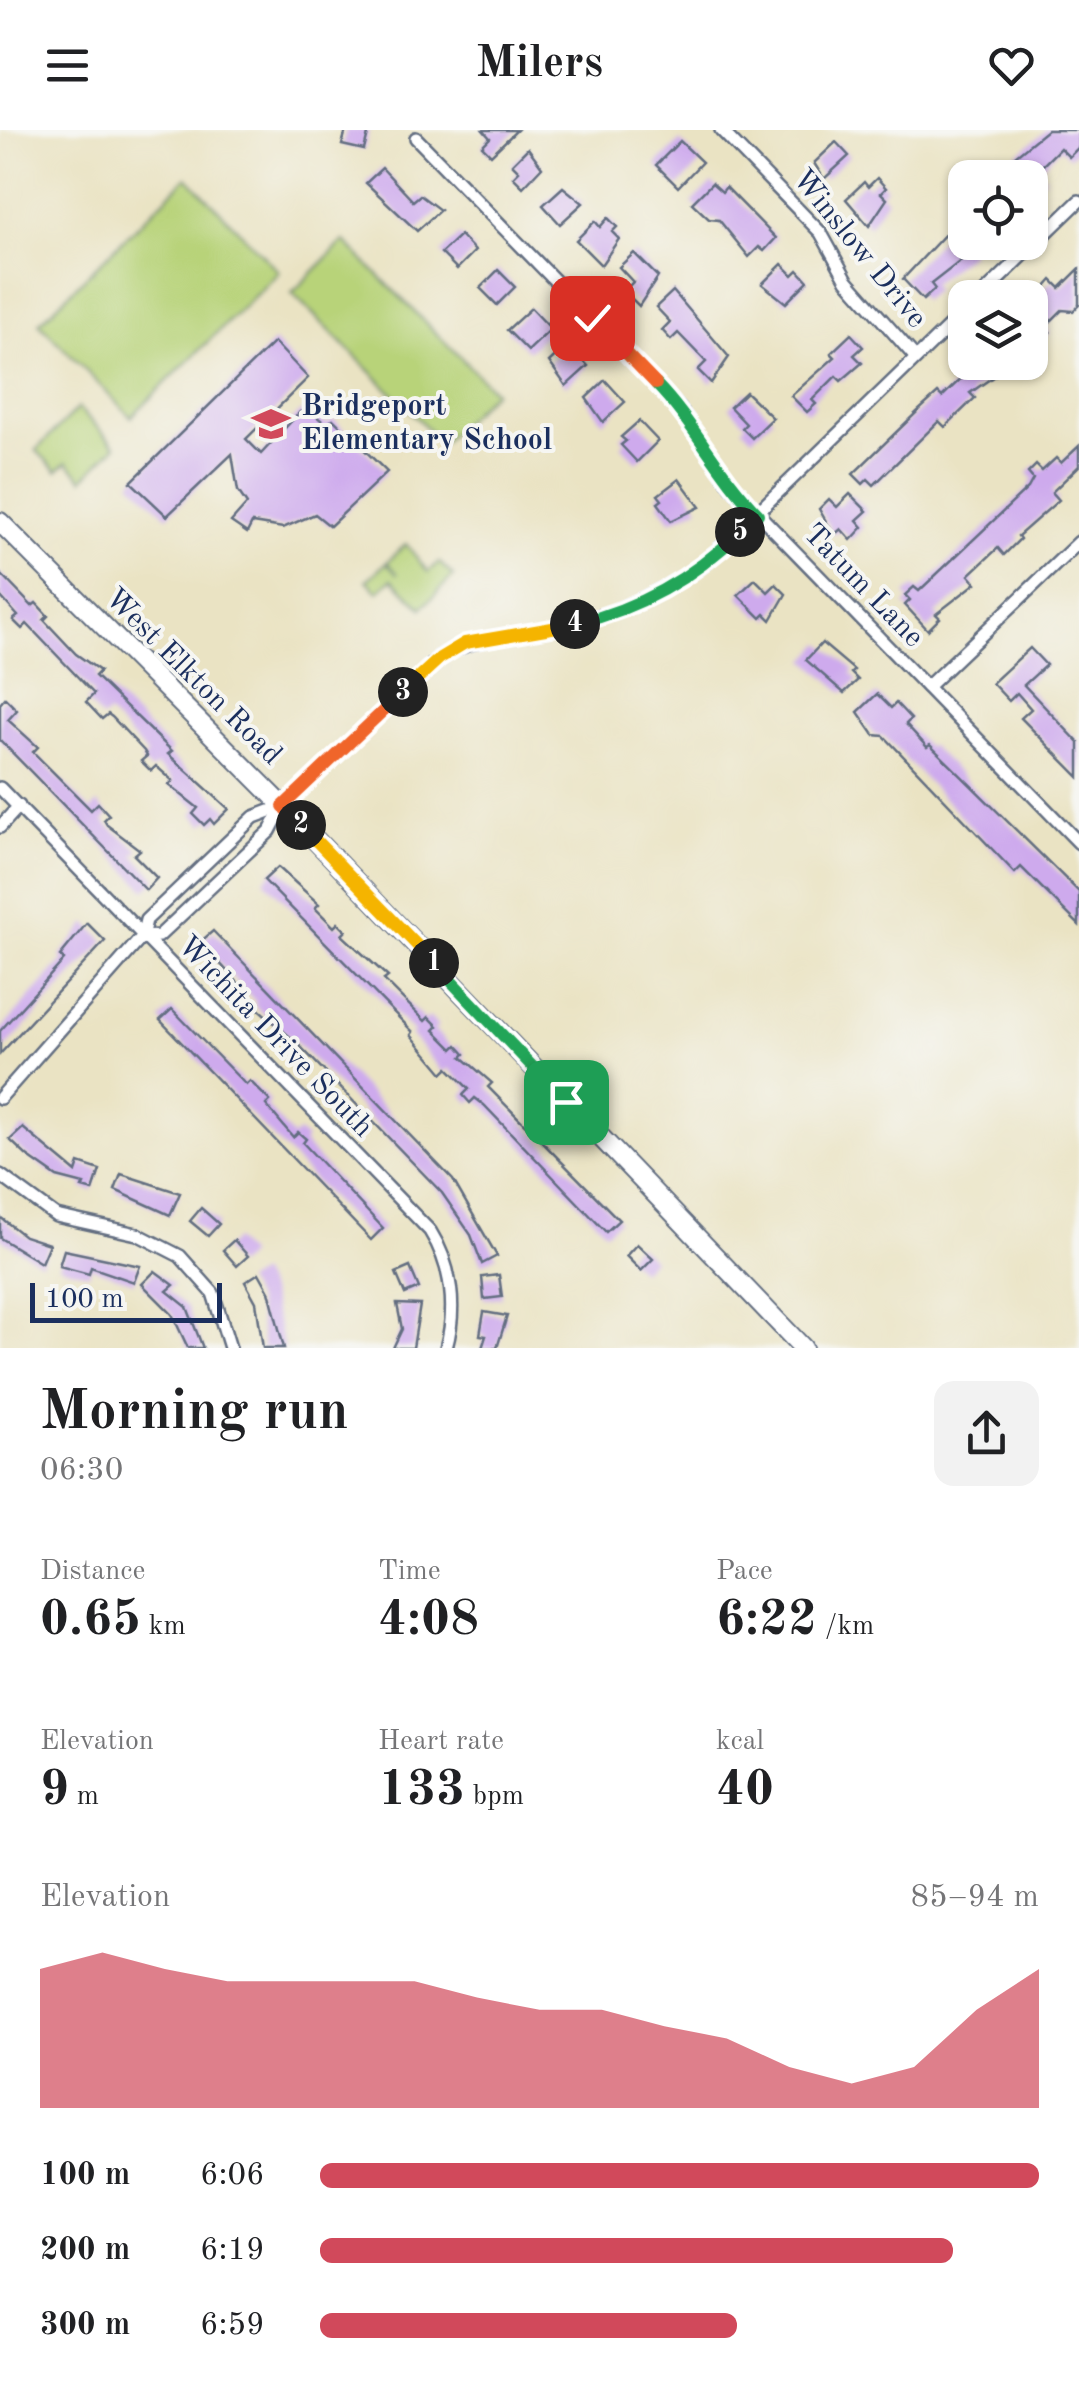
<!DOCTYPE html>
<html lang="en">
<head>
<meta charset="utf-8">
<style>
  :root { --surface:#fff; --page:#f2f2f2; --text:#202124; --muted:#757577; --accent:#d1495b }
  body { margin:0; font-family:"Old Standard TT",serif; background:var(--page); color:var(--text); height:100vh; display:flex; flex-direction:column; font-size:38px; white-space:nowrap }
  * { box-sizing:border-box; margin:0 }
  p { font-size:32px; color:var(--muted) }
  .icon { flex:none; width:55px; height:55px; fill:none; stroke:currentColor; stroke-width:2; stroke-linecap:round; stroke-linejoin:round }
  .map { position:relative; height:1218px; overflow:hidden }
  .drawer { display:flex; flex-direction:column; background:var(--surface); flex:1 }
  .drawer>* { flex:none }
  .tools { position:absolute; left:948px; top:30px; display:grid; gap:20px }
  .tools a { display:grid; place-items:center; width:100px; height:100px; border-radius:20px; background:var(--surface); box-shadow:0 2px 8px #0004; font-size:50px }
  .scale { position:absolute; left:30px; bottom:25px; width:192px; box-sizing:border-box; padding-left:10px; border:5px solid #1b2f5e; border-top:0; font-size:28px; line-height:35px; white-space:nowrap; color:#1b2f5e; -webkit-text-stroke:8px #f6f6f2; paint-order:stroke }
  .pin { position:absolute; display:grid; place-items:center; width:85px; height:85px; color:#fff; margin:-42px; border-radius:20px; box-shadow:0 5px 15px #0006 }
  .km { position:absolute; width:50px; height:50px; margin:-25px; border-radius:50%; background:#222; color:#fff; font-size:28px; line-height:50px; text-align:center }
  .round { display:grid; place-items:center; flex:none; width:105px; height:105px; border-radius:20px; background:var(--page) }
  .overview { display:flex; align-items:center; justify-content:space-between; height:170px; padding:0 40px }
  h1 { font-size:55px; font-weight:600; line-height:75px }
  .figures { display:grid; grid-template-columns:repeat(3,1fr); gap:15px; height:170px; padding:10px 40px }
  .figures div { display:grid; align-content:center }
  .figures b { font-size:50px; font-weight:600 }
  .figures small { font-size:28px; font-weight:400 }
  .figures p { font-size:28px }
  .chart { height:280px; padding:20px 40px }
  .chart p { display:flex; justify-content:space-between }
  .chart svg { width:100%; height:180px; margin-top:10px; fill:var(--accent); opacity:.7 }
  ul { padding:0 40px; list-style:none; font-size:32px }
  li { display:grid; grid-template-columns:160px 120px 1fr; align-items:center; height:75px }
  li i { height:25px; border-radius:12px; background:var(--accent) }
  header { display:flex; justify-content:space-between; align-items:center; height:130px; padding:0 40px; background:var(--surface); font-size:45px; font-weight:600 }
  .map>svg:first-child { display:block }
</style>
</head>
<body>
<header><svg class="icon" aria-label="menu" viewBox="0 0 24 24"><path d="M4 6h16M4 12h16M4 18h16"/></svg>Milers<svg class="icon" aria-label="heart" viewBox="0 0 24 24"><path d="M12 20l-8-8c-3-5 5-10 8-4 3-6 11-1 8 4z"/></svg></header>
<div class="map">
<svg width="1079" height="1218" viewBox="0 0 1079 1218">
  <rect width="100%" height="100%" fill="#f6f6f2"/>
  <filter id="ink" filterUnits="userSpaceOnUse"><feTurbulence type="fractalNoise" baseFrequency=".01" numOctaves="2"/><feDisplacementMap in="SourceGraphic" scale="20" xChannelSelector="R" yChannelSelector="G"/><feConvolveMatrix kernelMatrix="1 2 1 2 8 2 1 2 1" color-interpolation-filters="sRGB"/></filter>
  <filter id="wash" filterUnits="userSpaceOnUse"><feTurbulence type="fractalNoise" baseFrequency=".0048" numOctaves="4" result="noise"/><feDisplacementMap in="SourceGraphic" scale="40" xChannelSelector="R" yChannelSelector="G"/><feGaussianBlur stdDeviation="2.25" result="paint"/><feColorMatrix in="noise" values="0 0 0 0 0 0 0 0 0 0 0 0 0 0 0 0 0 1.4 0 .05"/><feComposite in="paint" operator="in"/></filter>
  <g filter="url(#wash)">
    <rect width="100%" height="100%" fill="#eae3c3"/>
    <g fill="#b8d379" stroke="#6a816c" stroke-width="2.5">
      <polygon points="187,47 279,142 131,287 39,193"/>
      <polygon points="344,111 494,261 442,313 292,163"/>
      <polygon points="78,278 116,316 83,349 67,332 57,341 36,320"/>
      <polygon points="406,414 428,442 439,432 453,446 422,478 392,449 378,462 367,450 386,433 398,444 387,432"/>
    </g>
    <g id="blocks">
      <g fill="#ceaaed">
        <polygon points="346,0 369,0 364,20 342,15"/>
        <polygon points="483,0 517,0 491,25 482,16 490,8"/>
        <polygon points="1047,0 1079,0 1079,17 1069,27 1060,18 1038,40 1046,48 1030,64 1030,48 999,48 1018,29 1015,26"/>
        <polygon points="680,11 702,32 678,57 656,35"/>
        <polygon points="836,12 849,26 824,49 814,33"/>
        <polygon points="528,18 542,37 523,57 513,47 519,41 512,34"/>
        <polygon points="382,38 413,71 420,65 440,80 417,101 366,53"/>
        <polygon points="877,48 886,58 881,63 887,69 869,96 846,69 864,52 868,57"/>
        <polygon points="712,53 722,62 726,57 776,108 764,121 759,117 749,127 719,90 709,89 692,73"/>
        <polygon points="563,57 583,73 560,94 543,75"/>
        <polygon points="965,83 964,114 972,122 931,154 935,159 923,170 903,149"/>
        <polygon points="608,88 617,97 612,102 619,109 601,135 576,110 595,91 600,97"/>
        <polygon points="460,105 475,121 457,139 441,123"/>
        <polygon points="634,123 658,147 639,176 624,161 633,152 619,137"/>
        <polygon points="782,134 793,145 798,140 808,151 786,173 762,154"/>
        <polygon points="1079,139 1079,175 1073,181 1062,180 1045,197 1050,202 1037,213 1030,205 1030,175 1052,150 1060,158"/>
        <polygon points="498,140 515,157 497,175 480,158"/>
        <polygon points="673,161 729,227 711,253 698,240 706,232 678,203 671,210 662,200 670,192 656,177"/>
        <polygon points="531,178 551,199 528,221 507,200"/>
        <polygon points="851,204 863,217 854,225 862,233 841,251 836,246 812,270 816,274 807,282 791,266 835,227 831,223"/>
        <polygon points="274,212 308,248 246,309 261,324 300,282 309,280 327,295 333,289 387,342 330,396 315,384 283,398 252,393 247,403 231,392 247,374 238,361 232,324 167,386 131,352"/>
        <polygon points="568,214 588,236 566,256 549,232"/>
        <polygon points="958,232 1002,232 996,238 1000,242 970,263 975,268 945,297 939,291 874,355 868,349 863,354 853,344 916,283 938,263 942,267 967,243"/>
        <polygon points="605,250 625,272 603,292 586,268"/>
        <polygon points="746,262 773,288 752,308 742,298 746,294 730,277"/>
        <polygon points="639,291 658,311 637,332 621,315 626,311 621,307"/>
        <polygon points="1079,316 1079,336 1052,362 1059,370 1018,406 1020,409 1004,425 998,418 969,445 976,453 936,484 940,488 928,500 905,475 910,470 905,465 914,457 919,461 1028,358 1033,349 1028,343 1036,335 1042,341 1056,328 1061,333"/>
        <polygon points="679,349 700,377 671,391 658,373 662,370 658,365"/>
        <polygon points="850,364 867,381 857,390 863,397 851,410 841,399 834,405 819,379 829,369 837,377"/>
        <polygon points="0,443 32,476 36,473 48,486 44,490 76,524 100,541 95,546 172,621 168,624 229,679 214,694 210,689 204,695 193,684 198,678 169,655 173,651 156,636 151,641 141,631 147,626 144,621 112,587 108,584 102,589 86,572 94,564 27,494 22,499 13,490 18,486 0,466"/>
        <polygon points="755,449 768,462 776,454 786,464 771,490 765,484 761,488 738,465"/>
        <polygon points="822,513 854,540 851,543 858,550 844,563 806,530"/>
        <polygon points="1030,518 1046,535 1024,555 1079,613 1079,647 1021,588 1031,579 1017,563 1009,571 992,553"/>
        <polygon points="877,564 891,578 896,573 911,589 906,594 927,617 930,615 1079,762 1079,795 1021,737 1015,743 884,606 874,605 858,582"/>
        <polygon points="5,568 17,580 8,590 38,617 33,622 91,680 98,673 109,685 104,690 107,695 140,720 134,725 157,748 146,760 0,610 0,574"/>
        <polygon points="278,737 319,774 315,778 334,797 338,793 346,801 342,805 388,847 384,850 425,891 429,887 438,896 434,900 453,919 457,915 465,924 462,927 492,953 488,957 619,1090 606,1102 484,975 475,968 470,973 463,965 469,959 448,938 443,943 411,905 413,902 264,750"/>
        <polygon points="87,793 105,811 0,924 0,901 64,830 60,826"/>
        <polygon points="213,801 453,1050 497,1126 482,1134 471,1105 442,1063 297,913 254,875 256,872 200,812"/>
        <polygon points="172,879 246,955 250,951 270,971 266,975 293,1007 298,1002 306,1009 303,1013 383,1098 371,1110 160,890"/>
        <polygon points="23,998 76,1042 79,1033 100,1040 93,1061 82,1058 84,1054 57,1047 27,1026 10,1010"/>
        <polygon points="121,1044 180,1063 170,1085 115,1060"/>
        <polygon points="201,1078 219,1094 208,1106 190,1091"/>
        <polygon points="0,1087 24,1106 49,1114 41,1133 0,1108"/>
        <polygon points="234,1110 248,1126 237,1136 223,1120"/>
        <polygon points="637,1114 653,1129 641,1141 626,1126"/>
        <polygon points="64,1120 140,1136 134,1152 91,1137 89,1144 59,1136"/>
        <polygon points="410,1137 419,1158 405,1164 396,1143"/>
        <polygon points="155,1141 174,1155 167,1161 187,1177 203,1218 188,1218 172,1184 142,1154"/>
        <polygon points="259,1143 269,1161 284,1218 263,1218 256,1172 245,1152"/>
        <polygon points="499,1145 502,1167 484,1169 482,1147"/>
        <polygon points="397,1174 420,1175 413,1218 393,1218 402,1199"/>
        <polygon points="484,1182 507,1186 497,1218 482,1218 486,1206 480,1205"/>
      </g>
    </g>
  </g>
  <g filter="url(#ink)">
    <use href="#blocks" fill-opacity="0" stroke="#636e81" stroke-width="2.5"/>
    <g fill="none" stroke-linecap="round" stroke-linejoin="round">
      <g stroke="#636e81" stroke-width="16">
        <g id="street">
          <polyline points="721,0 821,103 847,150 916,228"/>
          <polyline points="416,8 679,278 732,357 1079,713"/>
          <polyline points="979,168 1079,71"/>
          <polyline points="927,557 1079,412"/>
          <path d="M0 658 430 1101C452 1136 457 1178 446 1218"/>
          <polyline points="0,697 19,676"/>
          <path d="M142 807 159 806 270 701 283 676 440 527C479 505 516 506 559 497 612 487 657 464 702 436L965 181"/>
          <polyline points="0,968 142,807 146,790 254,687 283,676"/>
          <polyline points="0,1045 56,1086 137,1104 180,1126 213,1163 230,1218"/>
        </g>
      </g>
      <g stroke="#636e81" stroke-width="22">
        <polyline id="secondary" points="0,392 283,676 803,1218"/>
      </g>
      <use href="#street" stroke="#fff" stroke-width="11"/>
      <use href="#secondary" stroke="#fff" stroke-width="18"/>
    </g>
  </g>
  <g fill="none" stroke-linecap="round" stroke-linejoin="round" filter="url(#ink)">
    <g stroke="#fff" stroke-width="20">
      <polyline id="split-1" points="434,833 566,972"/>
    </g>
    <g stroke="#fff" stroke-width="20">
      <polyline id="split-2" points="301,695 434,833"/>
    </g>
    <g stroke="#fff" stroke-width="20">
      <polyline id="split-3" points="301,695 283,676 403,562"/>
    </g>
    <g stroke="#fff" stroke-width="20">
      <polyline id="split-4" points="403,562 440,528 465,513 575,494"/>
    </g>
    <g stroke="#fff" stroke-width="20">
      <path id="split-5" d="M575 494C638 479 694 447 740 402"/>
    </g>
    <g stroke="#fff" stroke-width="20">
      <path id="split-6" d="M656 254C695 294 718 344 758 384L740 402"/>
    </g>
    <g stroke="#fff" stroke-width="20">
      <polyline id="split-7" points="592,188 656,254"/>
    </g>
    <use href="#split-1" stroke="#22a559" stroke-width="12"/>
    <use href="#split-2" stroke="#f5b400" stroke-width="12"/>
    <use href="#split-3" stroke="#f0652b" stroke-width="12"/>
    <use href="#split-4" stroke="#f5b400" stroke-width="12"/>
    <use href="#split-5" stroke="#22a559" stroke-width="12"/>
    <use href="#split-6" stroke="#22a559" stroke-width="12"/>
    <use href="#split-7" stroke="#f0652b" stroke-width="12"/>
  </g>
  <defs>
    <g id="school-bare" transform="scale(3)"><path d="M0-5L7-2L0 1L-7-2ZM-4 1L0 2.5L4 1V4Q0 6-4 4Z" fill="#d1495b" stroke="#f6f6f2" stroke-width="2.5" paint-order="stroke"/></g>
  </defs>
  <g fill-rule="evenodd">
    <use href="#school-bare" x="271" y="294"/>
  </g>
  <g text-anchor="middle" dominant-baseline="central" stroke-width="8" stroke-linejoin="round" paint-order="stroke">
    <g font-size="30" fill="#1b2f5e" stroke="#f6f6f2">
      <text transform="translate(859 119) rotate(51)">Winslow Drive</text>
      <text transform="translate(863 456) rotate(46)">Tatum Lane</text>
      <text transform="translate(193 547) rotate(45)">West Elkton Road</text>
      <text transform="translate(275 907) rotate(46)">Wichita Drive South</text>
    </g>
    <g font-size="30" font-weight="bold" fill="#1b2f5e" stroke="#f6f6f2" text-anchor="start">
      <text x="301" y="277">Bridgeport<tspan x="301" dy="34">Elementary School</tspan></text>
    </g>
  </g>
</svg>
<div class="tools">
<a><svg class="icon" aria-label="locate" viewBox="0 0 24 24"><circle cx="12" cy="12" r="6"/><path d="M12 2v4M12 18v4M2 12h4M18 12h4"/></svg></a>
<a><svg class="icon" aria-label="layers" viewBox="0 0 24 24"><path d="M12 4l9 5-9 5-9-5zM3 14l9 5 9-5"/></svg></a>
</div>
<div class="scale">100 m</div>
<div class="pin" style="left:566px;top:972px;background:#1e9e55"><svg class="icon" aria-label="arrive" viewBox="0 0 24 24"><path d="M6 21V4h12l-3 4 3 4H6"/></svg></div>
<div class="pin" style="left:592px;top:188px;background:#d93025"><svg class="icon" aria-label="check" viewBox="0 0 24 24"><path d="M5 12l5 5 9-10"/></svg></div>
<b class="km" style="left:434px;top:833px">1</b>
<b class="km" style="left:301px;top:695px">2</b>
<b class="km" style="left:403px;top:562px">3</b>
<b class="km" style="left:575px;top:494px">4</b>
<b class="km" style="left:740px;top:402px">5</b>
</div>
<section class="drawer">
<div class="overview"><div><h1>Morning run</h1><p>06:30</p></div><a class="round"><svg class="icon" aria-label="share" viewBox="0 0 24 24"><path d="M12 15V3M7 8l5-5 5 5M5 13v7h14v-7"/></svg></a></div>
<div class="figures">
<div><p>Distance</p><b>0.65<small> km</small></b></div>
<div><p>Time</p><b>4:08</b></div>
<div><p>Pace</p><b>6:22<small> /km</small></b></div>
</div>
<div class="figures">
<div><p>Elevation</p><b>9<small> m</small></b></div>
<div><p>Heart rate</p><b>133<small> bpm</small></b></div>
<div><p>kcal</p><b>40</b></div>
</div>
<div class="chart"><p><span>Elevation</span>85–94 m</p>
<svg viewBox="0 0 160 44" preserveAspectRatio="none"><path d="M0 44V10L10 6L20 10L30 13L40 13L50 13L60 13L70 17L80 20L90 20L100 24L110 27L120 34L130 38L140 34L150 20L160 10V44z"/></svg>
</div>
<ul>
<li><b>100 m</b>6:06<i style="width:100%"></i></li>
<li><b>200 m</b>6:19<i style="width:88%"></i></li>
<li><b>300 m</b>6:59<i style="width:58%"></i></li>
</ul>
</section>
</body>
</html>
